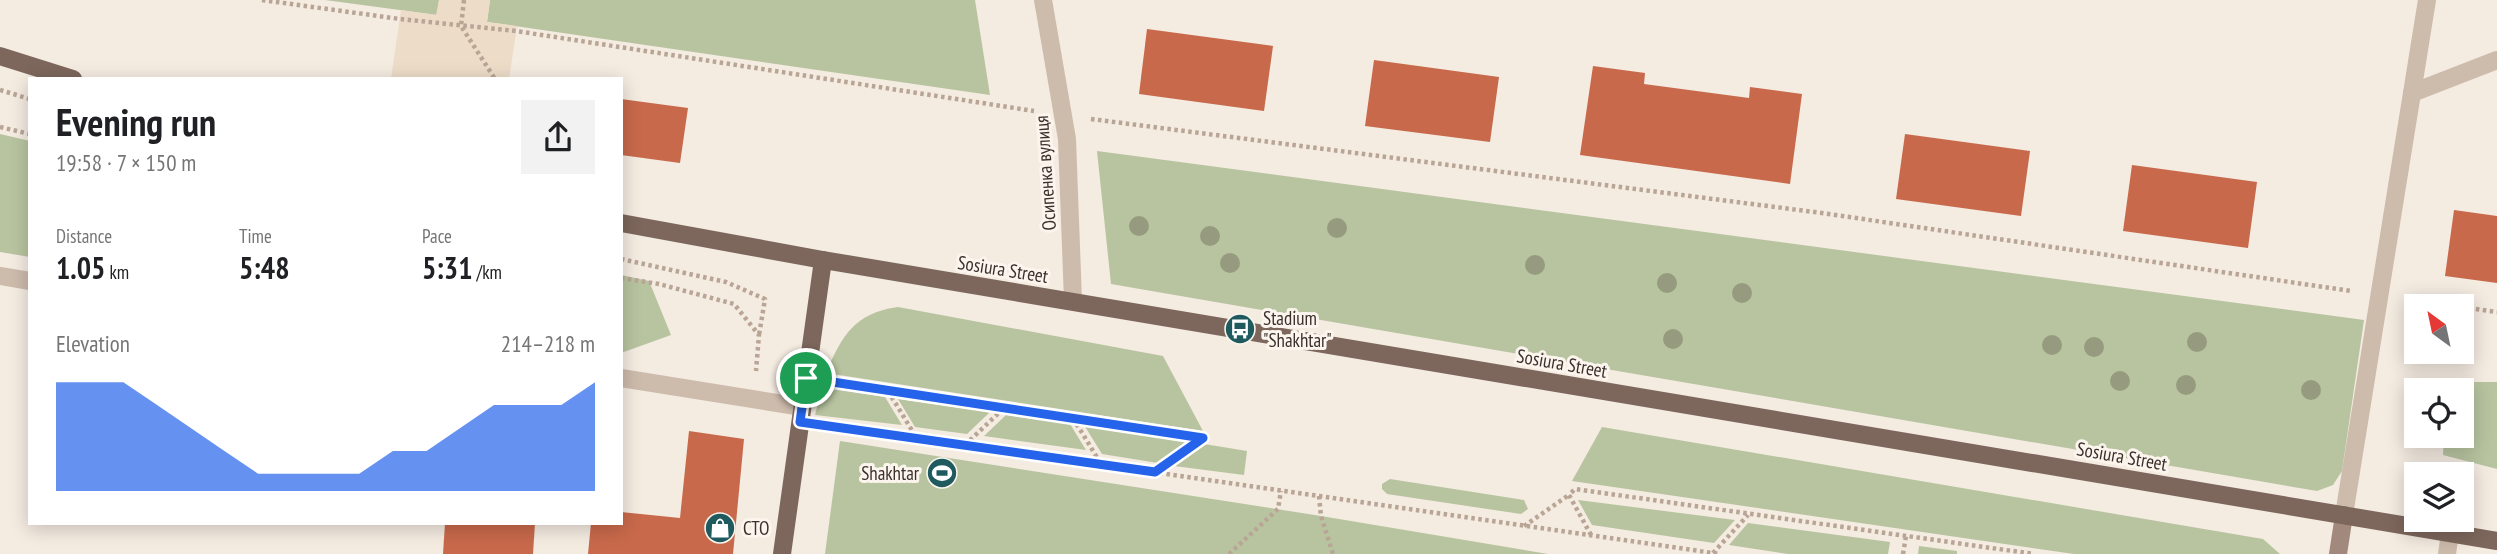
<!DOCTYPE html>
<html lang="en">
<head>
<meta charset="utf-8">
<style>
  :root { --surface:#fff; --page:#f2f2f2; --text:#202124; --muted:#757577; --accent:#2563eb }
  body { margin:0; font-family:"PT Sans Narrow",sans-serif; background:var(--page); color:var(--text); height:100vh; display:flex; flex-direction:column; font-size:26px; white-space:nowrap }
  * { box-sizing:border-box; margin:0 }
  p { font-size:23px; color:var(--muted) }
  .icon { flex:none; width:38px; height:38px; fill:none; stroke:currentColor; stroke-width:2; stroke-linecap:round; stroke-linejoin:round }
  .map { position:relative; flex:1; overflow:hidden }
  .details { position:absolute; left:28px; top:77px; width:595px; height:448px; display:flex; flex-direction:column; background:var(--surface); border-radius:0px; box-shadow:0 4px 18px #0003 }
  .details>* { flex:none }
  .needle { width:46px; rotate:327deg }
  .buttons { position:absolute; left:2404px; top:294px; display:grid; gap:14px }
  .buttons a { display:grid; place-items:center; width:70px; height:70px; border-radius:0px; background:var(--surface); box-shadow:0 4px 18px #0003; font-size:35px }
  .pin { position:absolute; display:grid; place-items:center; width:60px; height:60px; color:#fff; margin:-30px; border:4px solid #fff; border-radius:50%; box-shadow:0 2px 7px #0007 }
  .round { display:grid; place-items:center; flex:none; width:74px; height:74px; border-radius:0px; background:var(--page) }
  .overview { display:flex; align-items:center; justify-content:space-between; height:119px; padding:0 28px }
  h1 { font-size:38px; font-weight:800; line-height:52px }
  .figures { display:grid; grid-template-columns:repeat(3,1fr); gap:10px; height:119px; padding:7px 28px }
  .figures div { display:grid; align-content:center }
  .figures b { font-size:30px; font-weight:800 }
  .figures small { font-size:19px; font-weight:400 }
  .figures p { font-size:19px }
  .chart { height:196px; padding:14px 28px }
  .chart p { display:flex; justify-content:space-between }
  .chart svg { width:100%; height:126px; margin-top:7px; fill:var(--accent); opacity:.7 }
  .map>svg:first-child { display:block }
</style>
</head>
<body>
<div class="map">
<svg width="2497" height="554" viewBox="0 0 2497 554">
  <rect width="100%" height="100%" fill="#f4ebe1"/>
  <g fill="#b8c4a0">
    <polygon points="325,0 439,0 437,15"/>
    <polygon points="490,0 975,0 990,95 487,22"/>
    <polygon points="0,134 30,141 30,257 0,252"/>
    <polygon points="1097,151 2364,320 2342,471 2333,485 2317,491 1111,284"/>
    <polygon points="621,275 649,281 671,335 621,353"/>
    <path d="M898 307 1163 356 1203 431 826 373C842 335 855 313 898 307Z"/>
    <polygon points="2449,382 2497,382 2497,469 2443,455 2444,436 2462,436 2462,390 2449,390"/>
    <polygon points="822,387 885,397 902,425 815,415"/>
    <polygon points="898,399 990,412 967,434 915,427"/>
    <polygon points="1006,415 1070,424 1086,450 984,436"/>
    <polygon points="1084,425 1187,442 1158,463 1102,454"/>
    <polygon points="1602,427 2263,539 2280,554 2074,554 1572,481"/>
    <polygon points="840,441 1321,516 1548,554 825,554"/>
    <polygon points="1204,444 1247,451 1244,475 1174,466"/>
    <polygon points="1390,479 1524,500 1528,509 1521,514 1387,494 1382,489 1382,484"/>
    <polygon points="1578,500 1735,520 1714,543 1592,525"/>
    <polygon points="1748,523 1890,542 1888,554 1788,554 1729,545"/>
    <polygon points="1919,546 1957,551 1957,554 1918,554"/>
  </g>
  <polygon fill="#ecdcc8" points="439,0 490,0 487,22 517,26 509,79 391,79 401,10 436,15"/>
  <g fill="#c8694b">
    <polygon points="1147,29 1273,46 1264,111 1139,94"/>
    <polygon points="1374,60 1499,77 1490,142 1365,126"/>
    <polygon points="1593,66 1645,73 1644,84 1749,98 1750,87 1802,94 1790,184 1580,155"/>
    <polygon points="621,99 688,108 680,163 621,155"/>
    <polygon points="1905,134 2030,151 2021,216 1896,199"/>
    <polygon points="2132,165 2257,182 2248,248 2123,231"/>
    <polygon points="2454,210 2497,216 2497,283 2445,276"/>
    <polygon points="689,431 744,439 733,554 588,554 591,523 621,523 621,512 680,518"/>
    <polygon points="445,523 535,523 533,554 443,554"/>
  </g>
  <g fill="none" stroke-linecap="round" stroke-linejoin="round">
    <g stroke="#b9a596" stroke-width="4.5" stroke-dasharray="3.5 3.5" stroke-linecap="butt">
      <polyline points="262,0 400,19 516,31 1034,111"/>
      <polyline points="464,0 461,26 495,79"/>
      <polyline points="0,90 30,99"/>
      <polyline points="1091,119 1822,213 2351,291"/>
      <polyline points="0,127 30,134"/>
      <polyline points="621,259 726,282 765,299 759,335"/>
      <polyline points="621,278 659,284 734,304 759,335 756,371"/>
      <polyline points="2405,299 2457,306"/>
      <polyline points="2462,307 2497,312"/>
      <polyline points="835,382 1203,438 1155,473"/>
      <polyline points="888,391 916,437"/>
      <polyline points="1073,418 1101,464"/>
      <polyline points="827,425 1720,554"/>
      <polyline points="965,445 1004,408"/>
      <polyline points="1319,496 1321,516 1333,554"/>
      <polyline points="1524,526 1569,495"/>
      <polyline points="1591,535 1569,495 1575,489 2034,554"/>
      <polyline points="1713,553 1748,515"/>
      <polyline points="1229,554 1278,509 1281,491"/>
      <polyline points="1903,554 1906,536"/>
    </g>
    <g stroke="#cdbbac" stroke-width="18">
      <polyline points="0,276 30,281"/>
      <polyline points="621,378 802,407"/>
      <polyline points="2447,554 2450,533"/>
    </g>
    <g stroke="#cdbbac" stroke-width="18">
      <polyline points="1043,0 1067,139 1073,301"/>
      <polyline points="2412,93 2497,60"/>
      <polyline points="2344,515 2427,0"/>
    </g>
    <polyline stroke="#a18a7d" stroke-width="18" points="2338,554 2344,515"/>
    <g stroke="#7d675c" stroke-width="18">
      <polyline points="0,56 73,79"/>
      <polyline points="621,223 823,260 2497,541"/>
      <polyline points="782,554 823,260"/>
    </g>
  </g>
  <g fill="#969b7f">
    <circle cx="1139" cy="226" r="10"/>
    <circle cx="1337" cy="228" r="10"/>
    <circle cx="1210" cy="236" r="10"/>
    <circle cx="1230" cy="263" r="10"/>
    <circle cx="1535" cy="265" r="10"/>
    <circle cx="1667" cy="283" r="10"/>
    <circle cx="1742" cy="293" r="10"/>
    <circle cx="1673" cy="339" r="10"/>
    <circle cx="2197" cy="342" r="10"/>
    <circle cx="2052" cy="345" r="10"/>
    <circle cx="2094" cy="347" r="10"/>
    <circle cx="2120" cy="381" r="10"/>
    <circle cx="2186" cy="385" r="10"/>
    <circle cx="2311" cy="390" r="10"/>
  </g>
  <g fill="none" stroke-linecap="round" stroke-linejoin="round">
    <g stroke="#fff" stroke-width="14">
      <polygon id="route" points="806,378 1203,438 1155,472 800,422"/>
    </g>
    <use href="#route" stroke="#2563eb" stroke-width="9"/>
  </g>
  <defs>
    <g id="bus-disc" transform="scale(1.575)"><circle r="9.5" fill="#1f5a5e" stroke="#fbf5ee"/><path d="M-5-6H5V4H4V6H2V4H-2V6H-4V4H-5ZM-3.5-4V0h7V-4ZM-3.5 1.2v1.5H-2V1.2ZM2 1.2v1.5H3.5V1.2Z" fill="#fff"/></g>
    <g id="stadium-disc" transform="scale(1.575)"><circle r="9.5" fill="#1f5a5e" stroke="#fbf5ee"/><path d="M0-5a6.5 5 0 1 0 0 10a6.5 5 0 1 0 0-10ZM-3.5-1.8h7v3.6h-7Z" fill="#fff"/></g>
    <g id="shop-disc" transform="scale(1.575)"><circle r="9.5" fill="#1f5a5e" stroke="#fbf5ee"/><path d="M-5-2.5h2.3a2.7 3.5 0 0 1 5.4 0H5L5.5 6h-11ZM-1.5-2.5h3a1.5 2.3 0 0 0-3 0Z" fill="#fff"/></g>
  </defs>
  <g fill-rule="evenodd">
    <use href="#bus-disc" x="1240" y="329"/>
    <use href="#stadium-disc" x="942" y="473"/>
    <use href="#shop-disc" x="720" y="528"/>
  </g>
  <g text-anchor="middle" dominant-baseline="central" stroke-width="6" stroke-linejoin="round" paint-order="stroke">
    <g font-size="19" fill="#3b302b" stroke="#fbf5ee">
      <text transform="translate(1045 173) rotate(-94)">Осипенка вулиця</text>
      <text transform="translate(1003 269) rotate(9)">Sosiura Street</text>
      <text transform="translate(1562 363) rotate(10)">Sosiura Street</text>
      <text transform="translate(2122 456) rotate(10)">Sosiura Street</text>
    </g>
    <g font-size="19" fill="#3b302b" stroke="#fbf5ee" text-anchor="start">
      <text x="1263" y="318">Stadium<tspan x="1263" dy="22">"Shakhtar"</tspan></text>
      <text x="919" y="473" text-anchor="end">Shakhtar</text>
      <text x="743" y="528">СТО</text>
    </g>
  </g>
</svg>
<div class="buttons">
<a><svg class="needle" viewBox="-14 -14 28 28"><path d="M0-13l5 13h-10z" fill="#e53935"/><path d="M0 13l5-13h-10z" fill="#757577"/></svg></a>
<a><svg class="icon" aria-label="locate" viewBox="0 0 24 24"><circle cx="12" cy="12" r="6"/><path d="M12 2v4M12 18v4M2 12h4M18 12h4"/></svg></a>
<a><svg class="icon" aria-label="layers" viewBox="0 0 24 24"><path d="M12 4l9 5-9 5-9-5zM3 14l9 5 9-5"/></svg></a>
</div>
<div class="pin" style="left:806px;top:378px;background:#1e9e55"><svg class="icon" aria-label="arrive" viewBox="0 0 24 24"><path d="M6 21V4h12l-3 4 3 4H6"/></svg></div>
<section class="details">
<div class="overview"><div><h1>Evening run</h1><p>19:58 · 7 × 150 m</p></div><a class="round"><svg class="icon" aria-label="share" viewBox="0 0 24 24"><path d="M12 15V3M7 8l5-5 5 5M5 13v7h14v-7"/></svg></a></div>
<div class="figures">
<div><p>Distance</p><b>1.05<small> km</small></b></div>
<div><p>Time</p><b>5:48</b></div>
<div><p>Pace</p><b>5:31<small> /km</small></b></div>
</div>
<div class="chart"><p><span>Elevation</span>214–218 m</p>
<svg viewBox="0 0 160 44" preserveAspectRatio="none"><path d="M0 44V6L10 6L20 6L30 14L40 22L50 30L60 38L70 38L80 38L90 38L100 30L110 30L120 22L130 14L140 14L150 14L160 6V44z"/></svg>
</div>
</section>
</div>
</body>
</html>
